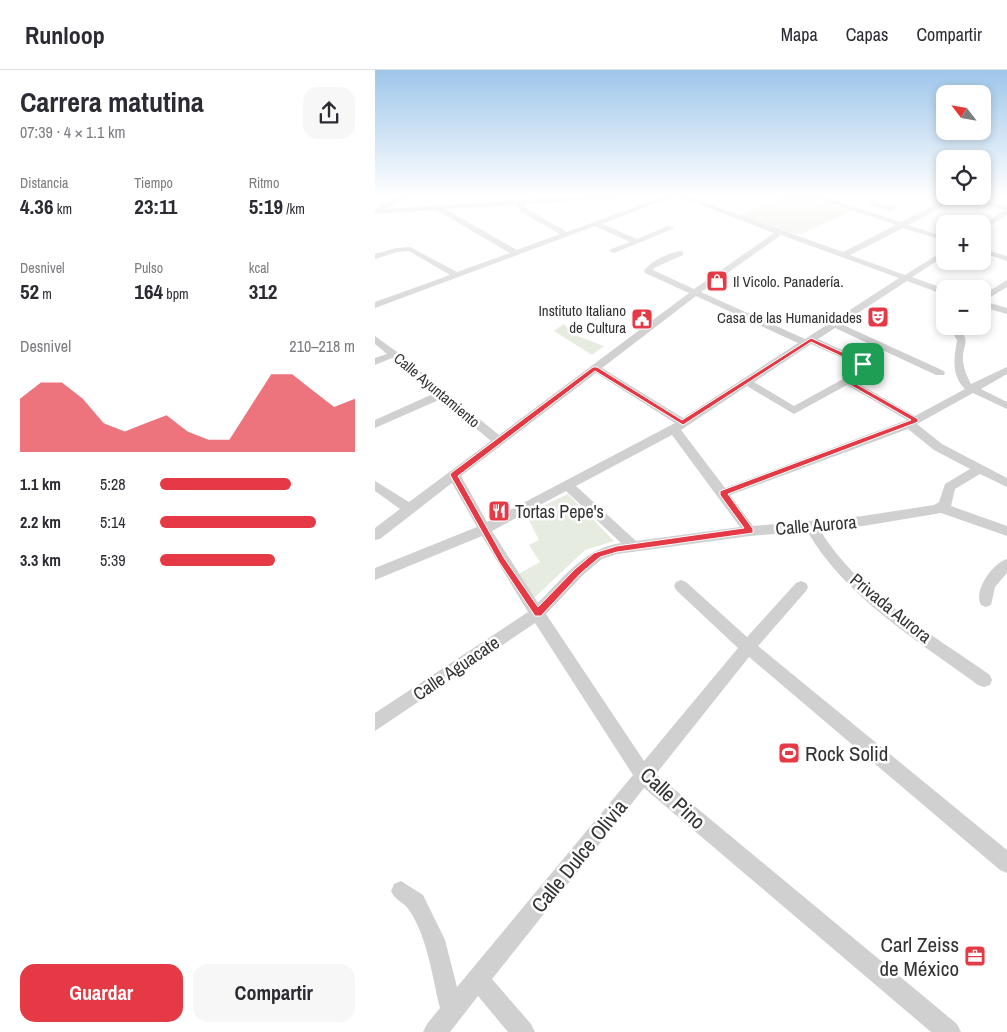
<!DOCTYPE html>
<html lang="es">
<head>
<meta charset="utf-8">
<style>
  :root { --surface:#fff; --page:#f7f7f7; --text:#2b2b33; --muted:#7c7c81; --line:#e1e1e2; --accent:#e63946 }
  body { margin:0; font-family:"Archivo Narrow",sans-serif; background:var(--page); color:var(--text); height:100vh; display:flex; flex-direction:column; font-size:19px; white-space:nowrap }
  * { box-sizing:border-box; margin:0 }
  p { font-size:16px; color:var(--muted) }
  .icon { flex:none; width:28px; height:28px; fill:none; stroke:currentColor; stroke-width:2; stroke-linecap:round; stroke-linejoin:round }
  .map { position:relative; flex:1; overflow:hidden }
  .details { display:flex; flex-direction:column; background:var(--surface); width:375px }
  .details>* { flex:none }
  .needle { width:32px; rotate:301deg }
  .tools { position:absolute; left:561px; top:15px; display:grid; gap:10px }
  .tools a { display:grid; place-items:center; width:55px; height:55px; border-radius:10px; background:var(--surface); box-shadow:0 2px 8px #0003; font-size:25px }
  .pin { position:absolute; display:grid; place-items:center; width:42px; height:42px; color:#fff; margin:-21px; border-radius:10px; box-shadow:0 2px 8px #0006 }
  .round { display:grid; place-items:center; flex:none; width:52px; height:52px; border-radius:15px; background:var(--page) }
  .headline { display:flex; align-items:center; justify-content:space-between; height:85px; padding:0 20px }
  h1 { font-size:28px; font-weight:800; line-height:38px }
  .metrics { display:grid; grid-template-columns:repeat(3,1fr); gap:8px; height:85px; padding:5px 20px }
  .metrics div { display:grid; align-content:center }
  .metrics b { font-size:21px; font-weight:800 }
  .metrics small { font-size:14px; font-weight:400 }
  .metrics p { font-size:14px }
  .chart { height:140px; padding:10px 20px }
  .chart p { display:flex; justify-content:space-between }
  .chart svg { width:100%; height:90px; margin-top:5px; fill:var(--accent); opacity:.7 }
  .action { display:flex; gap:10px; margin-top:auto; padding:10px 20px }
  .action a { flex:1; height:58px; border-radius:15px; background:var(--accent); color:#fff; font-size:20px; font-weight:800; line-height:58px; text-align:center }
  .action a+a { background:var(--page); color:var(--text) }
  ul { padding:0 20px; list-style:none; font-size:16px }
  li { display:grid; grid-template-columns:80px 60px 1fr; align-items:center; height:38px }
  li i { height:12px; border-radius:6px; background:var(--accent) }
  header { display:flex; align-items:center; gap:30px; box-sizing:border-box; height:70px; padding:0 25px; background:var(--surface); border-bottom:1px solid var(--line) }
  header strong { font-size:24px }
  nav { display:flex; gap:28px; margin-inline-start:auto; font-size:18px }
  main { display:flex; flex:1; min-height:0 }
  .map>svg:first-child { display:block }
</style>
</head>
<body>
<header>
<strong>Runloop</strong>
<nav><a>Mapa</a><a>Capas</a><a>Compartir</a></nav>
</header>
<main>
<section class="details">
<div class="headline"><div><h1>Carrera matutina</h1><p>07:39 · 4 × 1.1 km</p></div><a class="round"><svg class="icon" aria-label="share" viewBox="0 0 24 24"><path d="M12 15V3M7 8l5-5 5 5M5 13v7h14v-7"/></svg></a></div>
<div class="metrics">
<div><p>Distancia</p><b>4.36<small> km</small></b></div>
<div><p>Tiempo</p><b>23:11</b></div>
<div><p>Ritmo</p><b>5:19<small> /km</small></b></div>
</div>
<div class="metrics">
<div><p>Desnivel</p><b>52<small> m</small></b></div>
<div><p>Pulso</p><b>164<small> bpm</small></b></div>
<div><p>kcal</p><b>312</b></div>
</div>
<div class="chart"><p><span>Desnivel</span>210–218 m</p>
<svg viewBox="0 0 160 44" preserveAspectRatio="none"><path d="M0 44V18L10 10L20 10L30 18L40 30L50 34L60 30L70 26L80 34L90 38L100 38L110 22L120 6L130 6L140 14L150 22L160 18V44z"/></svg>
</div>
<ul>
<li><b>1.1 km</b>5:28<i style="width:67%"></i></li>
<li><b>2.2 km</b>5:14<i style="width:80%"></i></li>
<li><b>3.3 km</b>5:39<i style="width:59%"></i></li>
</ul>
<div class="action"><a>Guardar</a><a>Compartir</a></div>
</section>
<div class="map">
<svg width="632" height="962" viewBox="0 0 632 962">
  <rect width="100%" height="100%" fill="#fff"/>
  <g fill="#e6ecdf">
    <polygon points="412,126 434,126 477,141 423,165 363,146"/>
    <polygon points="189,254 196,261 194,263 229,276 217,285 179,261"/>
    <polygon points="193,424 239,471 210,480 158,529 142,505 165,492 154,475 164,470 151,444"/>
  </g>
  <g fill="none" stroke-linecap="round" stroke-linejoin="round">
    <g fill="#d0d0d0" fill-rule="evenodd">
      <path d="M25 126H33L11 139 211 126H245L242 128 149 134 152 139 192 162 290 126H299L227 154 262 169 293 156 300 158 239 183 235 181 236 179 255 172 220 156 0 238V232L75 205 34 181 22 182 0 189V184L21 178 35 177 82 202 135 183 61 140 0 144V140ZM142 135 146 142 185 164 142 180 70 139Z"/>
      <path d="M303 126H312L468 182 521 155 435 126H445L526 152 578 126H597L632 137V145L608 160V155L629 140 586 127 533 155 570 167V171L528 158 475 185 530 205 570 180V186L537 207 570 219V225L532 211 466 254 569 301 570 303 569 305H561L460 258 443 269 491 291 494 298 479 311 540 346 590 319C576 305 579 288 582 270L574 256H583C597 274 587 273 588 291 589 299 592 307 596 314L632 297V304L606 319 632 332V339L598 323 542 354 567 374 632 408V417L605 404 580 419 576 436 632 456V466L566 443 488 456 445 460C481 521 557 564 615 605L617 610 615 615 609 617 603 615C542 570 471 528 432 461L375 466 242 484 227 489 208 505 171 544 269 691 363 578 301 520 299 516 301 512 306 510 311 512 372 567 421 513 426 511 431 513 433 517 431 521 383 576 632 780V803L625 800 374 587 281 704 582 954 586 962H556L269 718 117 909 156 954 160 962H133L103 926 75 962H48L52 954 65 938C57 907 53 868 34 840 29 832 20 831 16 821L19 814 26 811 48 825 70 870 82 917 258 705 160 553 0 661V643L153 542 107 466 0 510V498L102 457 77 413 5 469 0 470V458L25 439 0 421V411L34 432 116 371 66 329 0 358V350L60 323 17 288 0 295V288L12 284 0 274V266L22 282 124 365 314 223 270 203 269 201C274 192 298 180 308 181V185L279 198 278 200 319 219 399 163ZM406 165 524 208 430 269 326 222ZM321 226 423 273 308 348 227 298ZM436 274 483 295 484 297 468 309 419 336 379 312ZM221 303 300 353 112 452 86 406ZM472 315 532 350 350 418 306 360 372 316 419 344ZM533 359 559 380 595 399 570 414 564 432 559 435 488 446 378 456 355 425ZM297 365 365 457 261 471 201 416ZM191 421 246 473C210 478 188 508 163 533L117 461Z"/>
      <polygon points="496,131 514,137 519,135 523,137 515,141 494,134 494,132"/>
      <polygon points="608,179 632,186 632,191 608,183"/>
      <polygon points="632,210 632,217 609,231 632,238 632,244 608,237 608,225"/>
      <path d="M632 489V503L620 517 616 535 611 537 606 535C598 520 618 493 632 489Z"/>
    </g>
  </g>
  <linearGradient id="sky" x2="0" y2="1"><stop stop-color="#9ec6ea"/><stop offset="0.48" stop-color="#fff"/><stop offset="1" stop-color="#fff" stop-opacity="0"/></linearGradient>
  <rect width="632" height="261" fill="url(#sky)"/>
  <path fill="#e63946" stroke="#fff" fill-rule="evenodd" d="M436 268 491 293V300L476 311 543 349V352L353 424 378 459V463L242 482 225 487 206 503 166 546H160L124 492 75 405 76 403 218 297H222L307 350ZM436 272 485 295V298L470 309V312L536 350 345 421V425L369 458 242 476 219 483 200 499 163 537 129 488 83 406 220 301 308 355Z"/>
  <defs>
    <g id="shop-square" transform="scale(1.125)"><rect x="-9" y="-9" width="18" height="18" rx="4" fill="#e63946" stroke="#fff"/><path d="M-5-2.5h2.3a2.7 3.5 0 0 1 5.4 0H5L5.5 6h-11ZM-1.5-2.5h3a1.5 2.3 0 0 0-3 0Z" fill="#fff"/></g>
    <g id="theatre-square" transform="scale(1.125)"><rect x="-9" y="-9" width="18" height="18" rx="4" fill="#e63946" stroke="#fff"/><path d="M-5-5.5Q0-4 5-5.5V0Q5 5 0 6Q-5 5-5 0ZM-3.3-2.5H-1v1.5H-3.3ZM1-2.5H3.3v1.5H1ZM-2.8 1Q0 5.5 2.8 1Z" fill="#fff"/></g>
    <g id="civic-square" transform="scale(1.125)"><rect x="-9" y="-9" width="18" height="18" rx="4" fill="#e63946" stroke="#fff"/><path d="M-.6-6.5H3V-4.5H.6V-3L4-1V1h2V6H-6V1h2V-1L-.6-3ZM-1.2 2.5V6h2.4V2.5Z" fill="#fff"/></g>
    <g id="restaurant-square" transform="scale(1.125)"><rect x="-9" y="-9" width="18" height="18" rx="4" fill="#e63946" stroke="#fff"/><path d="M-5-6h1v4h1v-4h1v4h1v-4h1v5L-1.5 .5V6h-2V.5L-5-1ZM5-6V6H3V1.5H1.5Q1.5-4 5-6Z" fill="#fff"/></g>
    <g id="stadium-square" transform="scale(1.125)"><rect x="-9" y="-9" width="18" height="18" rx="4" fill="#e63946" stroke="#fff"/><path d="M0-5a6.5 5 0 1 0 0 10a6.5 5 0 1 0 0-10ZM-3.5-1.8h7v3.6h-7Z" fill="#fff"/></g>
    <g id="office-square" transform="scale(1.125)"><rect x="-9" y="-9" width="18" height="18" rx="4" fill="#e63946" stroke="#fff"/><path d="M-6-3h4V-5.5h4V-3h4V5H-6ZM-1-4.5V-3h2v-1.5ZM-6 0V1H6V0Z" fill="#fff"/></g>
  </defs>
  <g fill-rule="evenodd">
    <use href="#shop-square" x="342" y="211"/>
    <use href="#theatre-square" x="503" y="247"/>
    <use href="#civic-square" x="267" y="249"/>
    <use href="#restaurant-square" x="124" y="441"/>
    <use href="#stadium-square" x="414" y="683"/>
    <use href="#office-square" x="600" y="886"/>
  </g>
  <g text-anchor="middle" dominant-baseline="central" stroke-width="5" stroke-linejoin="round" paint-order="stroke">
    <g font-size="15" fill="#333" stroke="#fff" text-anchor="end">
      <text x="358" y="211" text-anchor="start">Il Vicolo. Panadería.</text>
      <text x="251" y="240">Instituto Italiano<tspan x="251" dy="17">de Cultura</tspan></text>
      <text x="487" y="247">Casa de las Humanidades</text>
    </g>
    <g font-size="15" fill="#333" stroke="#fff">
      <text transform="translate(62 320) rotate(40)">Calle Ayuntamiento</text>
    </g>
    <g font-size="18" fill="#333" stroke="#fff" text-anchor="start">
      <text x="140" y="441">Tortas Pepe's</text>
    </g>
    <g font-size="18" fill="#333" stroke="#fff">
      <text transform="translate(441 455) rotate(-5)">Calle Aurora</text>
      <text transform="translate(516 538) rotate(39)">Privada Aurora</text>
      <text transform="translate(81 598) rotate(-34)">Calle Aguacate</text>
    </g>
    <g font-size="21" fill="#333" stroke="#fff" text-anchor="start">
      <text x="430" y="683">Rock Solid</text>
      <text x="584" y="874" text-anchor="end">Carl Zeiss<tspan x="584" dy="24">de México</tspan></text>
    </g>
    <g font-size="21" fill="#333" stroke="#fff">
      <text transform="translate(298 728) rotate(43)">Calle Pino</text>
      <text transform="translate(204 786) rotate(-51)">Calle Dulce Olivia</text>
    </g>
  </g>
</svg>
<div class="tools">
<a><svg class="needle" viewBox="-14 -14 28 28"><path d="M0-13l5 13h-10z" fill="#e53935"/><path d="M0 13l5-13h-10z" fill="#7c7c81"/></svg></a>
<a><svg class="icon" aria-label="locate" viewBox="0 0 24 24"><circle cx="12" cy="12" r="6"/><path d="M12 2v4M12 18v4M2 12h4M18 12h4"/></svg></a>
<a>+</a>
<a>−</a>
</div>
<div class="pin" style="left:488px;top:294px;background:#1e9e55"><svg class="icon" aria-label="arrive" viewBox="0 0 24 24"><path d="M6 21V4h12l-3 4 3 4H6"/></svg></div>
</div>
</main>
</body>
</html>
